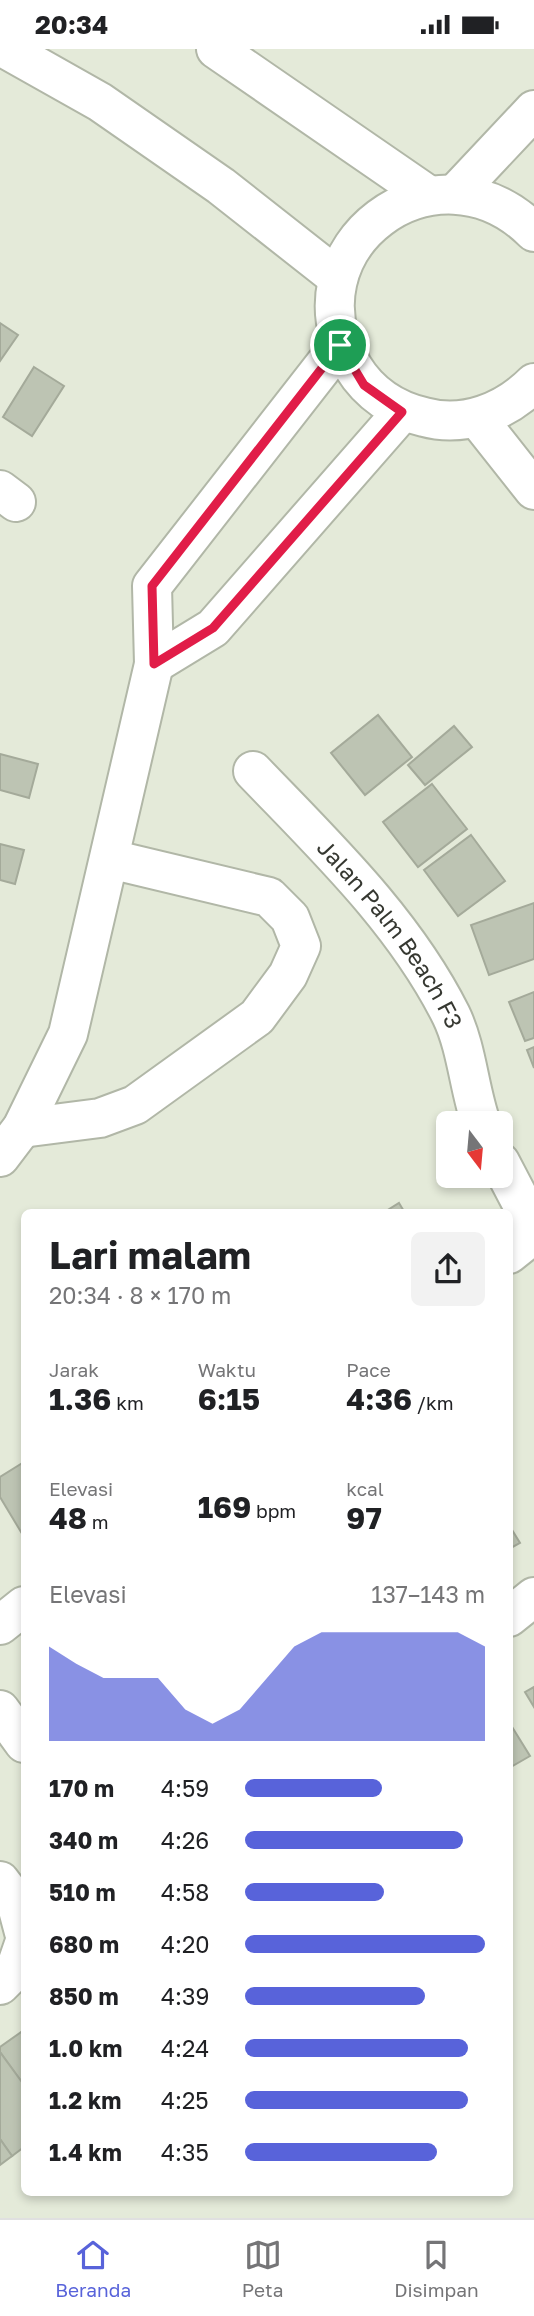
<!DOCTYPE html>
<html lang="id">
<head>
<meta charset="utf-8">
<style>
  :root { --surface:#fff; --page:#f2f2f2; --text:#202124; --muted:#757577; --line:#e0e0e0; --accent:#5863da }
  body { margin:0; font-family:"Golos Text",sans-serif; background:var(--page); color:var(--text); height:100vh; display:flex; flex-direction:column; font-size:26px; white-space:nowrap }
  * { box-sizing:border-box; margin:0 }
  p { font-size:23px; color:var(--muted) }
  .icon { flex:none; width:38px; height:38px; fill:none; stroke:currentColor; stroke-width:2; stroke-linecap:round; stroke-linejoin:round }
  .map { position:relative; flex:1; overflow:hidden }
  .details { position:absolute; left:21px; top:1160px; width:492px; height:987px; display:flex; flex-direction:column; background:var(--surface); border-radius:10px; box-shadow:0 4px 10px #0003 }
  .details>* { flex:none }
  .needle { width:46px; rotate:164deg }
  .controls { position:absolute; left:436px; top:1062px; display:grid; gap:14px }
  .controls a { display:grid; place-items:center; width:77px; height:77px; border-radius:10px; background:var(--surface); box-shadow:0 4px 10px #0003; font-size:35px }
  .pin { position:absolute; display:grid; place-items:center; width:60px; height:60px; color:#fff; margin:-30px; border:4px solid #fff; border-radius:50%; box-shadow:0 2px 7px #0007 }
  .round { display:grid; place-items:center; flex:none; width:74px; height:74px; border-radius:10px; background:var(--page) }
  .overview { display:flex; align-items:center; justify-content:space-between; height:119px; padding:0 28px }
  h1 { font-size:38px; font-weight:700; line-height:52px }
  .stats { display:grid; grid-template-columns:repeat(3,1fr); gap:10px; height:119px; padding:7px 28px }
  .stats div { display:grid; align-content:center }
  .stats b { font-size:30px; font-weight:700 }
  .stats small { font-size:19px; font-weight:400 }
  .stats p { font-size:19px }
  .chart { height:196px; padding:14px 28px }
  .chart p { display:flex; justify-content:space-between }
  .chart svg { width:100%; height:126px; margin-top:7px; fill:var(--accent); opacity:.7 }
  ul { padding:0 28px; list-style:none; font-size:23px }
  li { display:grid; grid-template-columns:112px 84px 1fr; align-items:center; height:52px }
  li i { height:18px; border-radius:9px; background:var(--accent) }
  .status { display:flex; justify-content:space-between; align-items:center; height:49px; padding:0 35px; background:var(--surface); direction:ltr }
  .status svg { height:19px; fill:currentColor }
  .menu { display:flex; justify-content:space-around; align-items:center; height:98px; border-top:2px solid var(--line); background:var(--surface); font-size:19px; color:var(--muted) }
  .menu a { display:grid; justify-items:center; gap:4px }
  .menu .current { color:var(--accent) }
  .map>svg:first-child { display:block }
</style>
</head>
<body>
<div class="status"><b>20:34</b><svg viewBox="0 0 49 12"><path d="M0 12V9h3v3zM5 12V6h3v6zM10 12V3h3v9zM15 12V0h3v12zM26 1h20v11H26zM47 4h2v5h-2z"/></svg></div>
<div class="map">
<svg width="534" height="2169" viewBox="0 0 534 2169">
  <rect width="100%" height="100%" fill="#e4ead9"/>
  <g fill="#bdc4b3" stroke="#a4aa9a" stroke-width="2">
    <polygon points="0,274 18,286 0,312"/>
    <polygon points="34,318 64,337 32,387 3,368"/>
    <polygon points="378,666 412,708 365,746 331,704"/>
    <polygon points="454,677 472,698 425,736 408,716"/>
    <polygon points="0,705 38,715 29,749 0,741"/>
    <polygon points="432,735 467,780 418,818 383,773"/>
    <polygon points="471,786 505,832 458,867 424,821"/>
    <polygon points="0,795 24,801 15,835 0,831"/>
    <polygon points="534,854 534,910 489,926 471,876"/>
    <polygon points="534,943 534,989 525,992 509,953"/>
    <polygon points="534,998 534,1019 527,1001"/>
    <polygon points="399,1154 405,1164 383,1164"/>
    <polygon points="24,1413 24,1488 0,1448 0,1428"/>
    <polygon points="509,1476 520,1494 509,1500"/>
    <polygon points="534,1638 534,1658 525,1643"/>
    <polygon points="509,1673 530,1707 509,1719"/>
    <polygon points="24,1981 24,2036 0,2003 0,1998"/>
    <polygon points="0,2003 24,2036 24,2098 12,2107 0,2090"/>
    <polygon points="0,2090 12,2107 0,2116"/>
  </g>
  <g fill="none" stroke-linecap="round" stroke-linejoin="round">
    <g stroke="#b1b7a7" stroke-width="42">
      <g id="minor">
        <polyline points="6,0 100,53 221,137 338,229"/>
        <polyline points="216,0 428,146"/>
        <polyline points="456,144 534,61"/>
        <path d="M534 183C435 84 282 200 353 318 369 344 394 361 424 368 464 379 505 363 534 334"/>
        <polyline points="340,296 152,537 154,615 213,579 402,363"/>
        <polyline points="477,369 534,441"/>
        <polyline points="0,441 16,453"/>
        <path id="s1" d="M253 722C325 797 404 872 451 966 467 999 469 1040 481 1074"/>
        <polyline points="22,1079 100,1069 135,1056 257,968 288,926 301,897 290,869 269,848 110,810"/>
        <polyline points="0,1108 22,1079 68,985 154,615"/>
        <polyline points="500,1113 534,1178"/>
        <polyline points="509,1205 534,1185"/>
        <polyline points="509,1568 534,1548"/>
        <polyline points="0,1576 24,1557"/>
        <polyline points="0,1661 24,1694"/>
        <polyline points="0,1832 16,1853 24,1883"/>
        <polyline points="0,1936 15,1921 24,1895"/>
      </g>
    </g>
    <use href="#minor" stroke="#fff" stroke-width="38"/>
  </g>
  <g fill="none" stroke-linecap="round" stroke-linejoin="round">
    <g stroke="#fff" stroke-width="14">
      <polygon id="route" points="340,296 364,336 402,363 213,579 154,615 152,537"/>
    </g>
    <use href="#route" stroke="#e11d48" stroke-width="9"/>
  </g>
  <g text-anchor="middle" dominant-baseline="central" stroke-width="5" stroke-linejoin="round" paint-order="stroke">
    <g font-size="23" fill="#363831" stroke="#e4ead9">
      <text stroke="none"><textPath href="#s1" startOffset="214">Jalan Palm Beach F3</textPath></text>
    </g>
  </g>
</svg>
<div class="controls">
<a><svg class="needle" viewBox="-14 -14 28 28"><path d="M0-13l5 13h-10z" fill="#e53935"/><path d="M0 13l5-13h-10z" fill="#757577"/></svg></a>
</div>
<div class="pin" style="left:340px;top:296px;background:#1e9e55"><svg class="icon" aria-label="arrive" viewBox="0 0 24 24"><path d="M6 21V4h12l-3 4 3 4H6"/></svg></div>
<section class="details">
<div class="overview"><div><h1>Lari malam</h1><p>20:34 · 8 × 170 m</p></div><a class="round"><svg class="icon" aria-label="share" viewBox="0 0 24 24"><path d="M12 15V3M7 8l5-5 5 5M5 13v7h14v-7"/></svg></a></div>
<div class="stats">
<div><p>Jarak</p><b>1.36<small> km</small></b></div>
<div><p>Waktu</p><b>6:15</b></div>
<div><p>Pace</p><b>4:36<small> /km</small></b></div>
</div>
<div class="stats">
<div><p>Elevasi</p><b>48<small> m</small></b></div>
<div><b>169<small> bpm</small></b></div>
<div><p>kcal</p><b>97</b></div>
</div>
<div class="chart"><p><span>Elevasi</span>137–143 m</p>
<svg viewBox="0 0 160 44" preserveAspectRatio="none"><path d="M0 44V11L10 17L20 22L30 22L40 22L50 33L60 38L70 33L80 22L90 11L100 6L110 6L120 6L130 6L140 6L150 6L160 11V44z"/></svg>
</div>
<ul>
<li><b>170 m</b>4:59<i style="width:57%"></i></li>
<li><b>340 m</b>4:26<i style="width:91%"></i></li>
<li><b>510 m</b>4:58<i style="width:58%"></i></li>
<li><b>680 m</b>4:20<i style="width:100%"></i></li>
<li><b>850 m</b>4:39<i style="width:75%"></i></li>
<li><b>1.0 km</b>4:24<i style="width:93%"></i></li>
<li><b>1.2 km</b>4:25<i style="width:93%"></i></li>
<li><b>1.4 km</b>4:35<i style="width:80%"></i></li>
</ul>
</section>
</div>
<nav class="menu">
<a class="current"><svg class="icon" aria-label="home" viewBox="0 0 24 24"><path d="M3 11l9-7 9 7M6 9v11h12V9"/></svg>Beranda</a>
<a><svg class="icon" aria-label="map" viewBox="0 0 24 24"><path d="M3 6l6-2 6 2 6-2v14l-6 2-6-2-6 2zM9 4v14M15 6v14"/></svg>Peta</a>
<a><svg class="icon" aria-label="saved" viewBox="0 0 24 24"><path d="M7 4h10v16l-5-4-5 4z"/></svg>Disimpan</a>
</nav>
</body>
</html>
